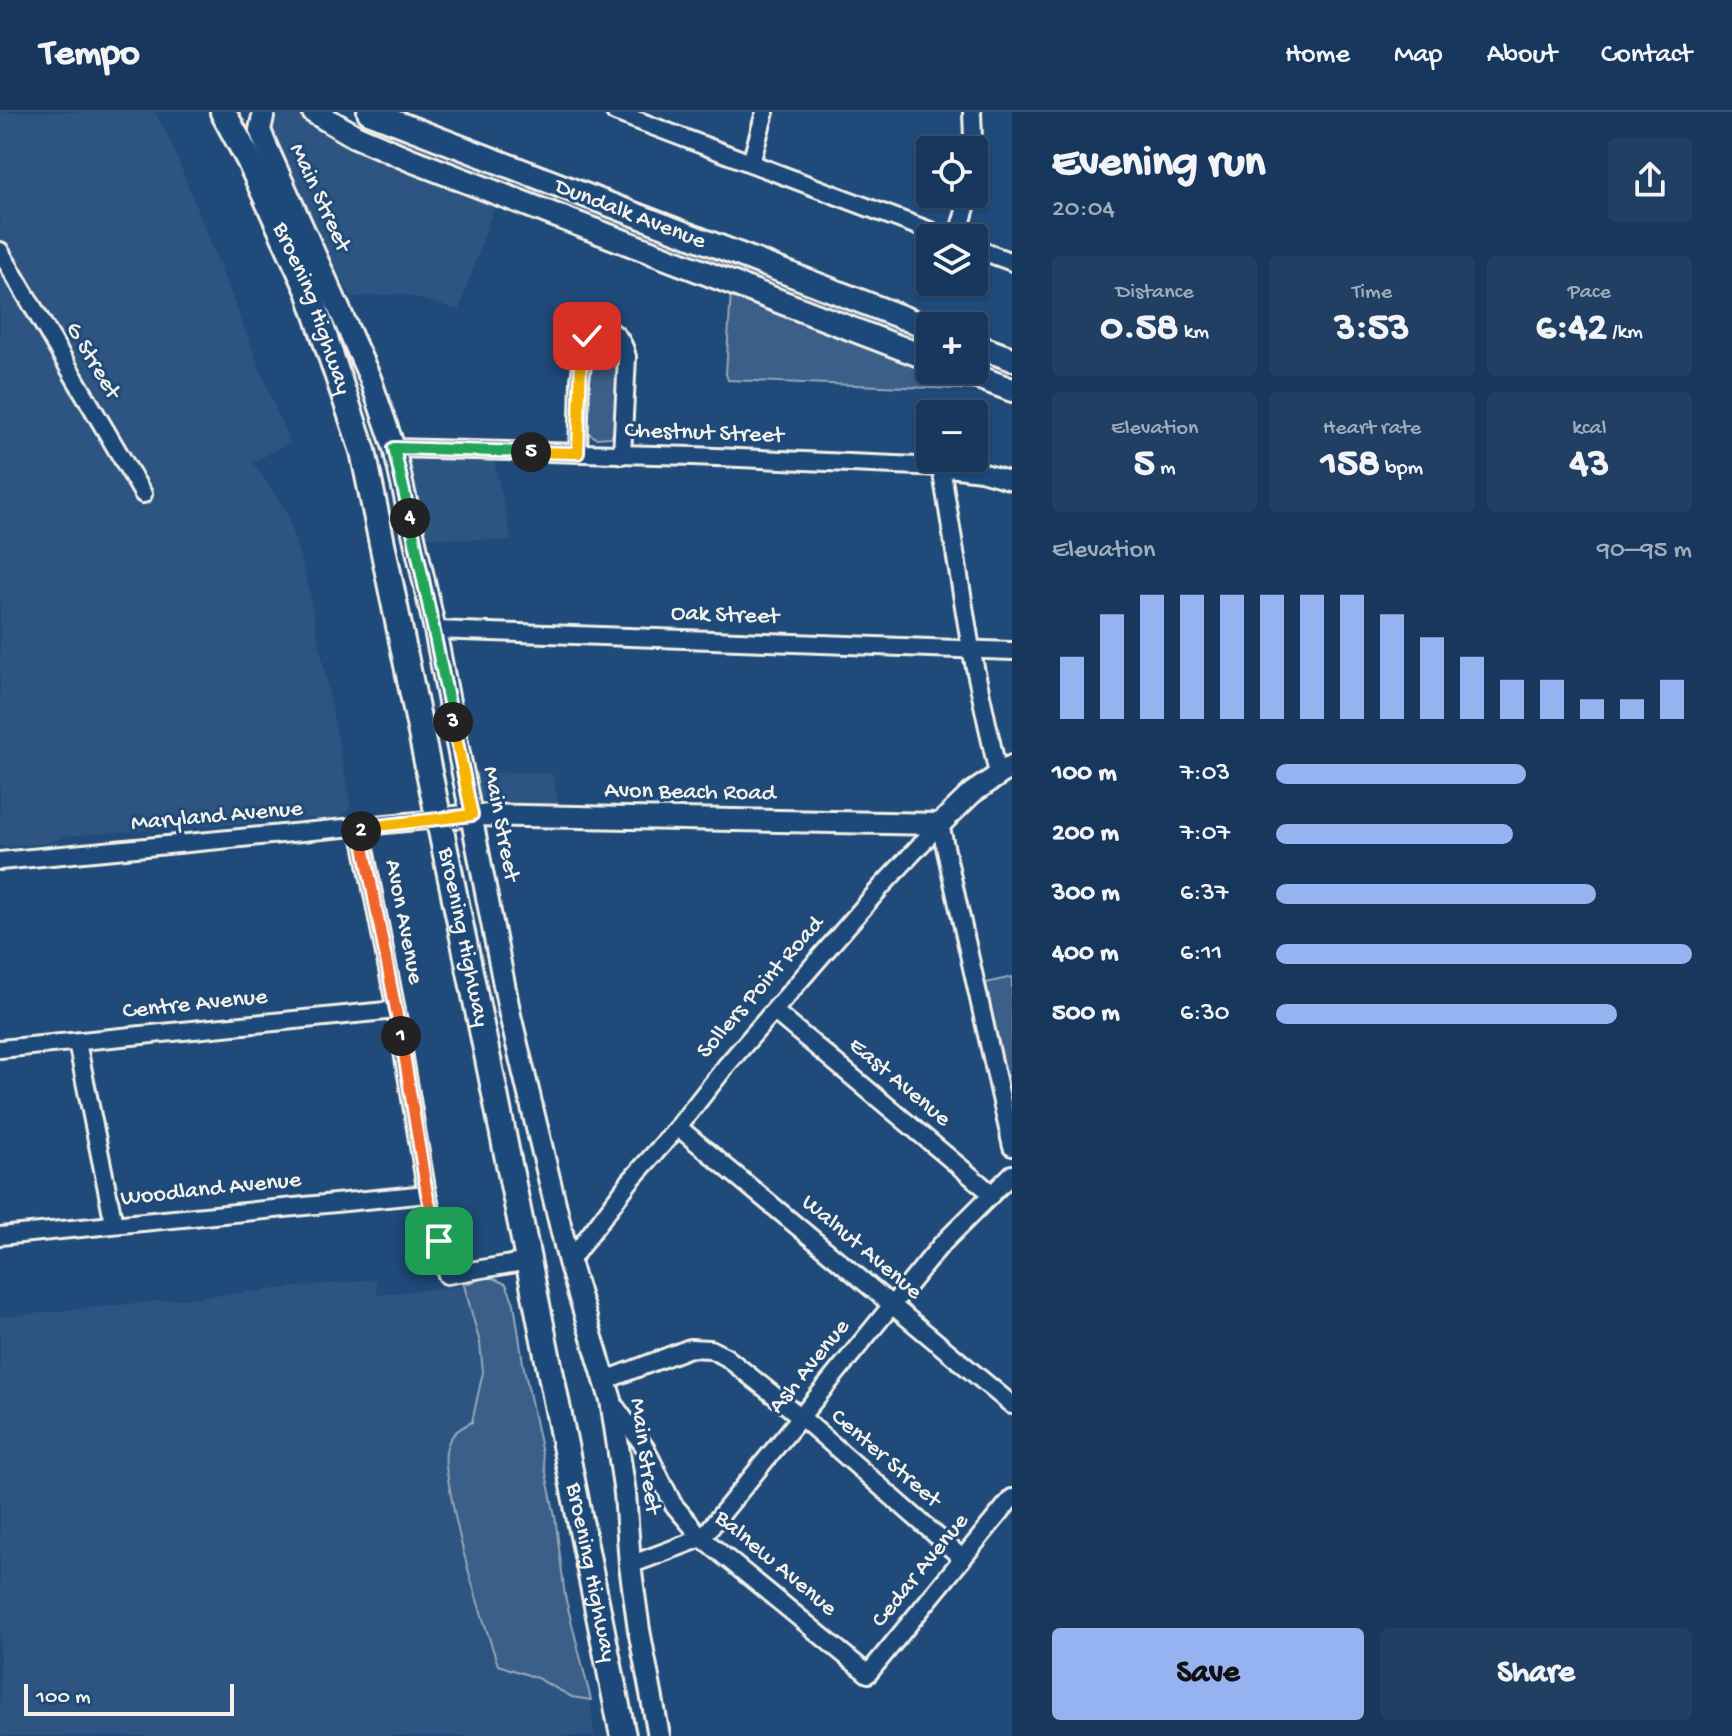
<!DOCTYPE html>
<html lang="en">
<head>
<meta charset="utf-8">
<style>
  :root { --surface:#17385c; --page:#203f62; --text:#f1f3f6; --muted:#9eacbb; --line:#365272; --accent:#95b2f1 }
  body { margin:0; font-family:"Gochi Hand",sans-serif; background:var(--page); color:var(--text); height:100vh; display:flex; flex-direction:column; font-size:30px; white-space:nowrap }
  * { box-sizing:border-box; margin:0 }
  p { font-size:26px; color:var(--muted) }
  .icon { flex:none; width:44px; height:44px; fill:none; stroke:currentColor; stroke-width:2; stroke-linecap:round; stroke-linejoin:round }
  .map { position:relative; flex:1; overflow:hidden }
  .side { display:flex; flex-direction:column; background:var(--surface); width:720px }
  .side>* { flex:none }
  .tools { position:absolute; left:916px; top:24px; display:grid; gap:16px }
  .tools a { display:grid; place-items:center; width:72px; height:72px; border-radius:8px; background:var(--surface); box-shadow:0 2px 6px #0004,0 0 0 2px var(--line); font-size:40px }
  .scale { position:absolute; left:24px; bottom:20px; width:210px; box-sizing:border-box; padding-left:8px; border:4px solid #f4f1e8; border-top:0; font-size:22px; line-height:28px; white-space:nowrap; color:#f4f1e8; -webkit-text-stroke:6px #1f4a7a; paint-order:stroke }
  .pin { position:absolute; display:grid; place-items:center; width:68px; height:68px; color:#fff; margin:-34px; border-radius:16px; box-shadow:0 4px 12px #0006 }
  .km { position:absolute; width:40px; height:40px; margin:-20px; border-radius:50%; background:#222; color:#fff; font-size:22px; line-height:40px; text-align:center }
  .round { display:grid; place-items:center; flex:none; width:84px; height:84px; border-radius:8px; background:var(--page) }
  .headline { display:flex; align-items:center; justify-content:space-between; height:136px; padding:0 40px }
  h1 { font-size:44px; font-weight:800; line-height:60px }
  .figures { display:grid; grid-template-columns:repeat(3,1fr); gap:12px; height:136px; padding:8px 40px }
  .figures div { display:grid; align-content:center; border-radius:8px; background:var(--page); text-align:center }
  .figures b { font-size:40px; font-weight:800 }
  .figures small { font-size:22px; font-weight:400 }
  .figures p { font-size:22px }
  .chart { height:224px; padding:16px 40px }
  .chart p { display:flex; justify-content:space-between }
  .chart svg { width:100%; height:144px; margin-top:8px; stroke:var(--accent); stroke-width:6 }
  .action { display:flex; gap:16px; margin-top:auto; padding:16px 40px }
  .action a { flex:1; height:92px; border-radius:8px; background:var(--accent); color:#111; font-size:32px; font-weight:800; line-height:92px; text-align:center }
  .action a+a { background:var(--page); color:var(--text) }
  ul { padding:0 40px; list-style:none; font-size:26px }
  li { display:grid; grid-template-columns:128px 96px 1fr; align-items:center; height:60px }
  li i { height:20px; border-radius:10px; background:var(--accent) }
  header { display:flex; align-items:center; gap:48px; box-sizing:border-box; height:112px; padding:0 40px; background:var(--surface); border-bottom:2px solid var(--line) }
  header strong { font-size:38px }
  nav { display:flex; gap:44px; margin-inline-start:auto; font-size:28px }
  main { display:flex; flex:1; min-height:0 }
  .map>svg:first-child { display:block }
</style>
</head>
<body>
<header>
<strong>Tempo</strong>
<nav><a>Home</a><a>Map</a><a>About</a><a>Contact</a></nav>
</header>
<main>
<div class="map">
<svg width="1012" height="1624" viewBox="0 0 1012 1624">
  <rect width="100%" height="100%" fill="#1f4a7a"/>
  <filter id="ink" filterUnits="userSpaceOnUse"><feTurbulence type="fractalNoise" baseFrequency=".0125" numOctaves="2"/><feDisplacementMap in="SourceGraphic" scale="16" xChannelSelector="R" yChannelSelector="G"/><feConvolveMatrix kernelMatrix="1 2 1 2 8 2 1 2 1" color-interpolation-filters="sRGB"/></filter>
  <g filter="url(#ink)">
    <g fill="#2d5581">
      <polygon points="0,0 155,0 171,30 289,330 253,351 286,398 307,469 351,695 342,704 66,724 51,731 0,735"/>
      <polygon points="275,1 293,1 349,30 495,92 459,198 402,182 351,185 267,18"/>
      <polygon points="407,343 493,344 512,429 425,425"/>
      <polygon points="470,660 552,661 560,695 490,692 476,683"/>
      <polygon points="376,1167 377,1183 464,1173 480,1231 483,1260 472,1310 446,1336 446,1355 456,1416 471,1473 498,1553 537,1566 572,1585 591,1588 594,1624 0,1624 0,1205"/>
    </g>
    <g fill="#3a5f88" stroke="#97a8b8" stroke-width="2">
      <path d="M330 0C342 0 349 8 360 13 374 19 389 22 404 24L930 225V236L412 38 355 14Z"/>
      <polygon points="731,179 982,278 728,268 726,262"/>
      <polygon points="606,223 617,233 617,315 611,325 596,326 584,318 587,243 593,224"/>
      <polygon points="1012,865 1012,997 986,871"/>
      <path d="M488 1164 506 1172 514 1191 523 1251 555 1404 565 1484 591 1588 572 1585 537 1566 498 1553C479 1495 460 1438 450 1378 448 1365 443 1348 447 1335 451 1321 460 1316 472 1310L483 1260 480 1231 464 1173Z"/>
    </g>
    <g fill="none" stroke-linecap="round" stroke-linejoin="round">
      <g stroke="#f4f1e8" stroke-width="22">
        <g id="minor">
          <polyline points="615,0 949,126"/>
          <polyline points="972,0 974,54"/>
          <polyline points="751,51 765,0"/>
          <polyline points="957,126 970,82"/>
          <polyline points="974,136 1012,150"/>
          <polyline points="0,139 143,382"/>
          <polyline points="394,336 693,344 941,355 981,360 1012,369"/>
          <path d="M578 341 580 268 585 229C603 206 622 221 627 245L622 343"/>
          <polyline points="941,355 971,537 998,662"/>
          <polyline points="435,518 1012,539"/>
          <polyline points="940,712 1012,1035"/>
          <polyline points="360,716 396,898 427,1082 447,1163 528,1149"/>
          <polyline points="0,749 438,707"/>
          <polyline points="775,900 991,1081"/>
          <polyline points="77,930 114,1112"/>
          <polyline points="0,937 396,898"/>
          <polyline points="678,1015 1012,1293"/>
          <polyline points="0,1124 427,1082"/>
          <polyline points="569,1150 630,1069 678,1015 726,954 881,775 940,712"/>
          <polyline points="606,1268 690,1236 710,1237 726,1245 801,1305 962,1446"/>
          <polyline points="612,1290 646,1337 673,1392 702,1426 868,1562 1012,1386"/>
          <polyline points="630,1453 702,1426 940,1134 1012,1062"/>
        </g>
      </g>
      <g stroke="#f4f1e8" stroke-width="26">
        <g id="tertiary">
          <polyline points="264,0 260,18 265,31 370,266 394,336 435,518 510,903 569,1150 611,1288 625,1381 630,1453 639,1518 659,1624"/>
          <polyline points="438,707 472,703 940,712 972,681 1012,654"/>
        </g>
      </g>
      <g stroke="#f4f1e8" stroke-width="28">
        <g id="secondary">
          <polyline points="314,0 355,24 411,48 930,247"/>
          <polyline points="369,0 930,216"/>
          <polyline points="974,233 1012,247"/>
          <polyline points="959,258 1012,278"/>
        </g>
      </g>
      <g stroke="#f4f1e8" stroke-width="30">
        <g id="primary">
          <path id="s1" d="M223 0 249 48 309 179 363 339 488 947 623 1624"/>
        </g>
      </g>
      <use href="#minor" stroke="#1f4a7a" stroke-width="16"/>
      <use href="#tertiary" stroke="#1f4a7a" stroke-width="20"/>
      <use href="#secondary" stroke="#1f4a7a" stroke-width="22"/>
      <use href="#primary" stroke="#1f4a7a" stroke-width="24"/>
    </g>
  </g>
  <g fill="none" stroke-linecap="round" stroke-linejoin="round" filter="url(#ink)">
    <g stroke="#fff" stroke-width="16">
      <polyline id="split-1" points="401,924 427,1082 439,1129"/>
    </g>
    <g stroke="#fff" stroke-width="16">
      <polyline id="split-2" points="361,719 401,924"/>
    </g>
    <g stroke="#fff" stroke-width="16">
      <polyline id="split-3" points="361,719 360,716 472,703 453,610"/>
    </g>
    <g stroke="#fff" stroke-width="16">
      <polyline id="split-4" points="410,406 453,610"/>
    </g>
    <g stroke="#fff" stroke-width="16">
      <polyline id="split-5" points="410,406 394,336 531,340"/>
    </g>
    <g stroke="#fff" stroke-width="16">
      <polyline id="split-6" points="531,340 578,341 581,248 587,224"/>
    </g>
    <use href="#split-1" stroke="#f0652b" stroke-width="10"/>
    <use href="#split-2" stroke="#f0652b" stroke-width="10"/>
    <use href="#split-3" stroke="#f5b400" stroke-width="10"/>
    <use href="#split-4" stroke="#22a559" stroke-width="10"/>
    <use href="#split-5" stroke="#22a559" stroke-width="10"/>
    <use href="#split-6" stroke="#f5b400" stroke-width="10"/>
  </g>
  <g text-anchor="middle" dominant-baseline="central" stroke-width="6" stroke-linejoin="round" paint-order="stroke">
    <g font-size="24" fill="#f4f1e8" stroke="#1f4a7a">
      <text transform="translate(319 86) rotate(65)">Main Street</text>
      <text transform="translate(630 103) rotate(21)">Dundalk Avenue</text>
      <text stroke="none"><textPath href="#s1" startOffset="216">Broening Highway</textPath></text>
      <text transform="translate(92 249) rotate(59)">G Street</text>
      <text transform="translate(704 322) rotate(2)">Chestnut Street</text>
      <text transform="translate(725 504) rotate(2)">Oak Street</text>
      <text transform="translate(690 681) rotate(1)">Avon Beach Road</text>
      <text transform="translate(217 705) rotate(-5)">Maryland Avenue</text>
      <text transform="translate(500 712) rotate(79)">Main Street</text>
      <text transform="translate(403 810) rotate(79)">Avon Avenue</text>
      <text stroke="none"><textPath href="#s1" startOffset="864">Broening Highway</textPath></text>
      <text transform="translate(761 876) rotate(-49)">Sollers Point Road</text>
      <text transform="translate(195 893) rotate(-6)">Centre Avenue</text>
      <text transform="translate(899 971) rotate(40)">East Avenue</text>
      <text transform="translate(211 1078) rotate(-6)">Woodland Avenue</text>
      <text transform="translate(861 1136) rotate(40)">Walnut Avenue</text>
      <text transform="translate(810 1255) rotate(-51)">Ash Avenue</text>
      <text transform="translate(644 1344) rotate(82)">Main Street</text>
      <text transform="translate(885 1347) rotate(41)">Center Street</text>
      <text transform="translate(775 1452) rotate(40)">Balnew Avenue</text>
      <text transform="translate(921 1459) rotate(-51)">Cedar Avenue</text>
      <text stroke="none"><textPath href="#s1" startOffset="1512">Broening Highway</textPath></text>
    </g>
  </g>
</svg>
<div class="tools">
<a><svg class="icon" aria-label="locate" viewBox="0 0 24 24"><circle cx="12" cy="12" r="6"/><path d="M12 2v4M12 18v4M2 12h4M18 12h4"/></svg></a>
<a><svg class="icon" aria-label="layers" viewBox="0 0 24 24"><path d="M12 4l9 5-9 5-9-5zM3 14l9 5 9-5"/></svg></a>
<a>+</a>
<a>−</a>
</div>
<div class="scale">100 m</div>
<div class="pin" style="left:439px;top:1129px;background:#1e9e55"><svg class="icon" aria-label="arrive" viewBox="0 0 24 24"><path d="M6 21V4h12l-3 4 3 4H6"/></svg></div>
<div class="pin" style="left:587px;top:224px;background:#d93025"><svg class="icon" aria-label="check" viewBox="0 0 24 24"><path d="M5 12l5 5 9-10"/></svg></div>
<b class="km" style="left:401px;top:924px">1</b>
<b class="km" style="left:361px;top:719px">2</b>
<b class="km" style="left:453px;top:610px">3</b>
<b class="km" style="left:410px;top:406px">4</b>
<b class="km" style="left:531px;top:340px">5</b>
</div>
<section class="side">
<div class="headline"><div><h1>Evening run</h1><p>20:04</p></div><a class="round"><svg class="icon" aria-label="share" viewBox="0 0 24 24"><path d="M12 15V3M7 8l5-5 5 5M5 13v7h14v-7"/></svg></a></div>
<div class="figures">
<div><p>Distance</p><b>0.58<small> km</small></b></div>
<div><p>Time</p><b>3:53</b></div>
<div><p>Pace</p><b>6:42<small> /km</small></b></div>
</div>
<div class="figures">
<div><p>Elevation</p><b>5<small> m</small></b></div>
<div><p>Heart rate</p><b>158<small> bpm</small></b></div>
<div><p>kcal</p><b>43</b></div>
</div>
<div class="chart"><p><span>Elevation</span>90–95 m</p>
<svg viewBox="0 0 160 44" preserveAspectRatio="none"><path d="M5 44V25M15 44V12M25 44V6M35 44V6M45 44V6M55 44V6M65 44V6M75 44V6M85 44V12M95 44V19M105 44V25M115 44V32M125 44V32M135 44V38M145 44V38M155 44V32"/></svg>
</div>
<ul>
<li><b>100 m</b>7:03<i style="width:60%"></i></li>
<li><b>200 m</b>7:07<i style="width:57%"></i></li>
<li><b>300 m</b>6:37<i style="width:77%"></i></li>
<li><b>400 m</b>6:11<i style="width:100%"></i></li>
<li><b>500 m</b>6:30<i style="width:82%"></i></li>
</ul>
<div class="action"><a>Save</a><a>Share</a></div>
</section>
</main>
</body>
</html>
